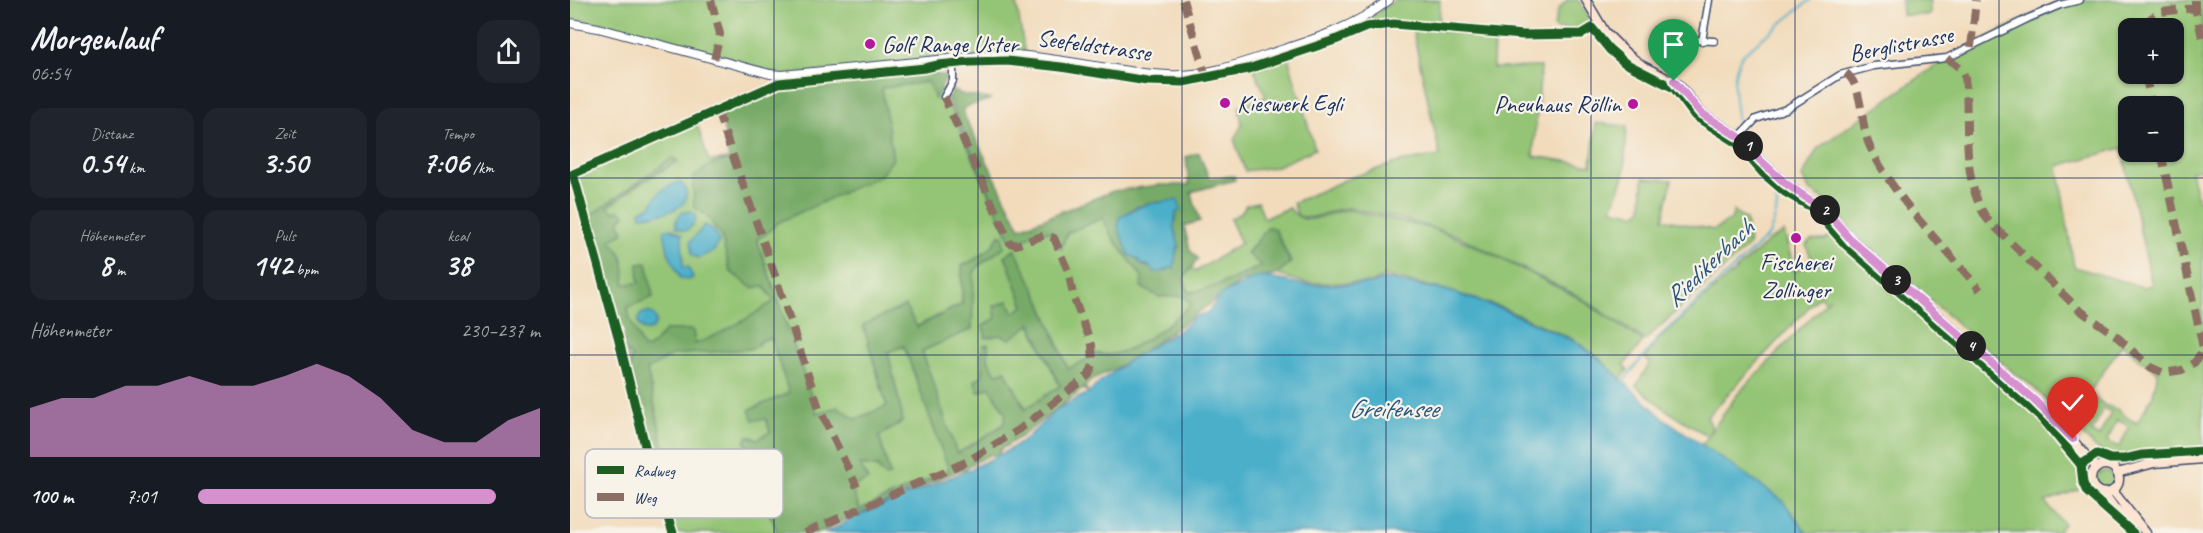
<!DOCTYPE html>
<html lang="de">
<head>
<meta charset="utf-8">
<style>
  :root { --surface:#171b24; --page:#20242c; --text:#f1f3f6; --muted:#9ea1a6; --accent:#d690ce }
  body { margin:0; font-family:Caveat,sans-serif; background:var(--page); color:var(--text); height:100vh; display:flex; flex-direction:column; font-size:22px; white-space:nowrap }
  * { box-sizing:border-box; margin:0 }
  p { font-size:20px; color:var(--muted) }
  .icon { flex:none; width:33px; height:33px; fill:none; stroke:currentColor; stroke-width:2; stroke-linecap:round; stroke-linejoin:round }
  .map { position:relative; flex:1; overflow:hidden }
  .side { display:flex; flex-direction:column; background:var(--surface); width:570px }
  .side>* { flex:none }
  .fabs { position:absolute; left:1548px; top:18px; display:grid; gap:12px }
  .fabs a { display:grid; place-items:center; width:66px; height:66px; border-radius:12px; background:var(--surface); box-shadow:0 2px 4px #0004; font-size:30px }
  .pin { position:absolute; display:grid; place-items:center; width:51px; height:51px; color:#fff; margin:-62px -26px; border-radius:50% 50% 50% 0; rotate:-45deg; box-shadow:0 0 6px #0007 }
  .pin .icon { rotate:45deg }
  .km { position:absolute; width:30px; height:30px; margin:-15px; border-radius:50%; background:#222; color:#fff; font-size:16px; line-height:30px; text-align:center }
  .round { display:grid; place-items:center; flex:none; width:63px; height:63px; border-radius:18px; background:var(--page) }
  .summary { display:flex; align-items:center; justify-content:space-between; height:102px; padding:0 30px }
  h1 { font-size:33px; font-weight:800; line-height:45px }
  .stats { display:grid; grid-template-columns:repeat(3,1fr); gap:9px; height:102px; padding:6px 30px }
  .stats div { display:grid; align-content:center; border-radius:15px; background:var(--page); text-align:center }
  .stats b { font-size:30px; font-weight:800 }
  .stats small { font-size:16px; font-weight:400 }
  .stats p { font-size:16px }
  .chart { height:168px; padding:12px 30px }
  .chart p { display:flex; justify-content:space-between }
  .chart svg { width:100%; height:108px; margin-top:6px; fill:var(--accent); opacity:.7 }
  ul { padding:0 30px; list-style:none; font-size:20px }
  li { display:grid; grid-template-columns:96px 72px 1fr; align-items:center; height:45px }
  li i { height:15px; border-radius:8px; background:var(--accent) }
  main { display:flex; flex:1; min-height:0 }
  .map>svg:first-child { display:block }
</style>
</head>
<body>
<main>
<section class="side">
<div class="summary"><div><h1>Morgenlauf</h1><p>06:54</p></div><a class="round"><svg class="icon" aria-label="share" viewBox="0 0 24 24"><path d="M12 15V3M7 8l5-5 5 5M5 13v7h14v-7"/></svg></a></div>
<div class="stats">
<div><p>Distanz</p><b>0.54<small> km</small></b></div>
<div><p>Zeit</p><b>3:50</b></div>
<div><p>Tempo</p><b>7:06<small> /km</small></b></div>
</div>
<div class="stats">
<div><p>Höhenmeter</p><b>8<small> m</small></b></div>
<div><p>Puls</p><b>142<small> bpm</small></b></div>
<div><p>kcal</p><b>38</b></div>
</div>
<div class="chart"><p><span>Höhenmeter</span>230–237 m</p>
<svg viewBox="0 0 160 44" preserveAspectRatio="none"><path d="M0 44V24L10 20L20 20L30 15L40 15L50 11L60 15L70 15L80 11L90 6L100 11L110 20L120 33L130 38L140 38L150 29L160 24V44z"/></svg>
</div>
<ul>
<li><b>100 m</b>7:01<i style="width:87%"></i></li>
</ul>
</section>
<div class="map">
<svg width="1633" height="533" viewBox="0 0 1633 533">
  <rect width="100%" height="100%" fill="#f7f3e8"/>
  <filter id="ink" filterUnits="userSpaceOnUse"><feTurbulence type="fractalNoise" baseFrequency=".0167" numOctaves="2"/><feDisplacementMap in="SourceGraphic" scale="12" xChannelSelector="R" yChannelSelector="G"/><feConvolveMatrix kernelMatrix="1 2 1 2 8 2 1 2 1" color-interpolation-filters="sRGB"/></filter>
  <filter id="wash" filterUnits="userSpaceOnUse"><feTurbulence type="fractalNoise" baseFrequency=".008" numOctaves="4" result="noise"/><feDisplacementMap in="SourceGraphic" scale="24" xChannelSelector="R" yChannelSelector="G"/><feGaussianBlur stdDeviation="1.35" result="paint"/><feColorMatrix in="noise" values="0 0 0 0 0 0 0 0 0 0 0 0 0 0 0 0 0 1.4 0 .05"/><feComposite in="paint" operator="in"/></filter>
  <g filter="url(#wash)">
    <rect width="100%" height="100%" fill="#f2dbbb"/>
    <g fill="#94c474" stroke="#587a69" stroke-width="1.5" fill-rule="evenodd">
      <path d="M0 0H446L455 55 212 75 144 60 147 48 141 56C100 44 41 20 0 20Z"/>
      <polygon points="825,0 870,0 869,26 824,23 798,24 795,21"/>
      <polygon points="997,0 1008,0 1019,17 1019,24 1012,29 986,29 984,26 988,10"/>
      <polygon points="1331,0 1360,0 1360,15 1332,15"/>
      <path d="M1491 0H1633V169L1621 171 1628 200H1633V449L1572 454 1553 458 1540 457 1529 451 1461 385 1444 373 1283 233 1265 207 1239 190 1232 177 1248 148 1377 58ZM1558 28H1604V74H1558ZM1558 106H1604V152H1558ZM1552 148 1582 285 1573 287 1504 267 1488 166ZM1552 344 1570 360 1588 372 1583 395 1567 423 1559 419 1548 410 1535 405 1519 393ZM1533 408 1541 412 1529 437 1522 433ZM1547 420 1560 426 1549 447 1537 441Z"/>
      <path d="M842 27 924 36 923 68 971 67 963 156 1021 165 1026 123 1057 126 1054 176 1042 209 1066 214 1072 208 1073 178 1102 180 1093 219 1144 230 1161 220 1164 211 1176 220 1179 245 1075 340 1008 296 888 236 833 219 779 208C762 208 745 222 728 216L723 203 777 179 829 162 870 156Z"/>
      <polygon points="718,57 745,149 705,167 675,171 664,139 672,125 669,106 696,97 684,69"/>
      <path d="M362 69 440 239 445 243 472 231 483 232 491 248 497 233 533 218 544 239 589 297 612 296 623 304C600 323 575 344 546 354 539 356 529 354 522 353L518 359 498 369 471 302 435 255 454 306 444 313 426 318 416 337 430 335 440 339 460 324 490 386 456 409 435 371 426 374 418 360V344L411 369 413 375 405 381 409 392 420 387 436 414 433 425 387 455 352 351 402 328V277L407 267 424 255 429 235C422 251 408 258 392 266V304L346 327 293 325 317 406 286 419 268 407 289 465 307 467 316 477 320 475 309 436 332 422V415L317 351 334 346 379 470 290 510 284 496 207 529 208 533H105L93 496 96 494 18 218H16L6 181 10 173 126 121 139 161 159 159 151 112 211 85Z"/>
      <path d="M688 202 694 218 719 208C739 232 755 210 779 210L865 229 905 246 1007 297 1073 341 1054 365 1058 370 1051 379 1028 357 1004 340 933 308 880 291 815 276 801 283H736L707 275 721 262 705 229 699 227 677 253 692 266C668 276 644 290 619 292L613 278 621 268 627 271 671 243 660 219 672 212 676 205Z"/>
      <polygon points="1214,232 1225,272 1241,258 1236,245 1241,240 1255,240 1265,234 1275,246 1471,419 1509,465 1513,488 1475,502 1494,524 1487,533 1237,533 1212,500 1132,445 1166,396 1260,298 1256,302 1249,296 1137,417 1142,427 1138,436 1099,412 1066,386 1080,363 1075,358 1088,340 1198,241"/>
      <path d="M1624 453 1616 456 1582 459 1549 466 1528 458 1531 456C1547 466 1564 457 1581 456 1595 454 1610 454 1624 453Z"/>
      <circle cx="1535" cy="480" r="9"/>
    </g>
    <path fill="#7a6" stroke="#496c62" stroke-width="1.5" fill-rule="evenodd" d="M357 72 376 76C375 84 367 91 365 99L358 82 312 88 323 159 311 175 207 223 196 234 187 239 247 413 268 407 286 419 317 406 293 325 335 306 347 327 392 304V266C408 258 422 251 429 235H433L434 247 412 263 404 272 402 329 352 351 387 454 433 425 436 414 420 387 408 392 405 381 413 375 411 357 413 345 418 344V360L426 374 435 370 455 409 490 386 461 324 440 339 430 335 416 338 413 326 426 318 424 306 438 301 444 313 454 306 435 255 445 249 471 302 498 369 518 359 522 353C529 354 539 356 546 354 574 345 600 323 622 304L612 296 589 297 571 287 572 277 544 239 532 218 497 233 491 249 482 232 472 231 445 243 440 239 378 98 382 91 395 95 421 99 393 108 395 117 450 228 543 191 589 185H619L616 157 629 153 639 178 664 176 665 180 621 192 630 221 614 226 620 250 628 259 613 279 618 292C644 290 668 276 692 266L677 254 698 227 705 229 720 262 707 275 672 281 594 337 552 365 521 380 515 387 518 392 513 389 453 435 431 449 427 457 421 454 399 465 395 470 387 471 290 514H285L249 533H208L182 472 94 495 60 366 62 357 56 351 42 290 18 217 102 158 108 161 69 184 38 207 43 212 49 210 55 215 49 221 54 232 40 241C55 253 56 267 54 284L69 283 68 264 77 263 83 297 58 307 59 317 73 348H79L96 330H123L125 344C153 333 179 318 204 301L194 286 182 288 160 271 151 235 136 215 124 207 123 178 140 165 159 159 151 112 211 85ZM586 202 606 212 604 228 609 246 606 251 604 268H600L596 271H588L570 264 549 218 566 207ZM201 338 219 393 179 410 183 420 196 419 200 432 188 439 178 436 175 442 181 452 179 458 105 481 100 476 77 370 102 355 179 349 187 346 190 341ZM334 346 379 470 290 510 281 488 298 480 290 465 307 467 316 477 320 475 309 436 332 422V415L318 352Z"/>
    <g fill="#4bafca" stroke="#336f94" stroke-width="1.5">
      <path d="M110 182 116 189C116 193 117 196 116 199 111 212 83 216 71 216L70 211 81 206C87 192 95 186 110 182Z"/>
      <path d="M608 200 611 210 606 213 604 228 609 246 606 251 604 268H600L591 272H585L579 266 570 264 568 259 559 255 548 227 549 218C570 204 582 202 608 200Z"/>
      <path d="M120 211 125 214C127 222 122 226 116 231L106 227V221L111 213Z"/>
      <polygon points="135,225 144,230 149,241 144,251 128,258 122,255 120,242"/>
      <polygon points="100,228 112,234 113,267 118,267 123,277 120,280 110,278 98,252 94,231"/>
      <polygon points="694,277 736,285 801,284 815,279 879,291 932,309 1004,341 1027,357 1092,417 1212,500 1237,533 254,533 272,525 280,519 396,471 433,453 452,442 489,408 518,393 528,383 564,357 610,330 623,318 638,312 651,295 684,278"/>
      <circle cx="77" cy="321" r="9"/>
    </g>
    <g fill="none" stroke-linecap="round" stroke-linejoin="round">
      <g stroke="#4bafca" stroke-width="2">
        <path d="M1168 123C1165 100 1159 74 1173 54L1240 0"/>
        <path d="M1053 382 1087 339 1199 235C1208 209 1214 198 1191 177 1186 172 1181 169 1179 162"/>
      </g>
    </g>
  </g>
  <g filter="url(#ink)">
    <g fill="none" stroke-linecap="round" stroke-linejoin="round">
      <g stroke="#3b496c" stroke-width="9">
        <g id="minor">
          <polyline points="878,28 916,33 1012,34 1029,23"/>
          <polyline points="1101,39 1144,41"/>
          <polyline points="1132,41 1139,0"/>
          <polyline points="374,97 383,81 383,57"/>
          <polyline points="1169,137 1186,119 1216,109 1270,75 1304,66 1377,58 1459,18 1490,5 1510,0"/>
        </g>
      </g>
      <g stroke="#3b496c" stroke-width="10">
        <path id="tertiary" d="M0 23 28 28 200 74 212 75 430 54C487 56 541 72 598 75 636 77 672 63 708 51 748 38 786 26 819 0"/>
      </g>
      <g stroke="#3b496c" stroke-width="11">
        <g id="secondary">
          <polyline points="1016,0 1035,32 1056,53 1073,66 1108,84 1131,113 1169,137 1190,160 1215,183 1257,212 1282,241 1465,401 1485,420 1527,468"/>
          <circle cx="1535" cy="479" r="14"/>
          <polyline points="1547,473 1584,463 1633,459"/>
          <polyline points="1543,491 1576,533"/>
          <polyline points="1534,493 1544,507 1564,523"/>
        </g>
      </g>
      <use href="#minor" stroke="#fff" stroke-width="6"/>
      <use href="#tertiary" stroke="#fff" stroke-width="8"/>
      <use href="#secondary" stroke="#fde4d1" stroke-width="8"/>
      <g stroke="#8d6e63" stroke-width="8" stroke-dasharray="15 8" stroke-linecap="butt">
        <polyline points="141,0 150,34 144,60"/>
        <polyline points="613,0 635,73"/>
        <polyline points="1625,0 1625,8 1633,41"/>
        <polyline points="1580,28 1581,18 1591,12 1625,8"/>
        <polyline points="1401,47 1406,0"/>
        <path d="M1377 58 1392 70 1395 77C1400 124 1390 178 1417 219L1508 309 1545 335 1580 367 1594 373 1612 370 1625 362 1633 349"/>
        <path d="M1276 73C1294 87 1290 127 1300 147 1327 202 1371 243 1410 290"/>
        <polyline points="1575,74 1582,106"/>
        <polyline points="147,111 205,275 249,408 287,487"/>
        <polyline points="1591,152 1633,348"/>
        <polyline points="235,533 398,461 450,429 519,375 523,365 522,345 504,299 498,271 484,238 475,235 446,245 440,243 374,97"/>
      </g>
      <g stroke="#f7f3e8" stroke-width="13">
        <g id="cycleway">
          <polyline points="1511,465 1527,454 1540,459 1555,459 1572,455 1633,451"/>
          <polyline points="103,533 78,458 48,337 3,174 209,83 355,68 368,65 400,62 437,61 491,67 577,81 613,82 678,69 765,40 796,27 824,24 953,35 1012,34 1022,28 1039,49 1055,63 1104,88 1125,116 1166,142 1193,173 1215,192 1243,208 1276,245 1472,418 1511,465 1513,483 1517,492 1563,533"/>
        </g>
      </g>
      <use href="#cycleway" stroke="#1b5e20" stroke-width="9"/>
    </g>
  </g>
  <g fill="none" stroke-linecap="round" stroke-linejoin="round" filter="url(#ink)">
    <g stroke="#fff" stroke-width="12">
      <polyline id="route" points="1104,81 1131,113 1169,137 1190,160 1215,183 1257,212 1282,241 1465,401 1503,439"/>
    </g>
    <use href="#route" stroke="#d690ce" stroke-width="8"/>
  </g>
  <path fill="none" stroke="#1b2f5e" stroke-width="1.5" stroke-opacity="0.55" d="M204 0V533M408 0V533M612 0V533M816 0V533M1021 0V533M1225 0V533M1429 0V533M0 178H1633M0 355H1633"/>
  <g fill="#b5179e" stroke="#f7f3e8" stroke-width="2">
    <circle cx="300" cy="44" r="6"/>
    <circle cx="655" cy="103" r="6"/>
    <circle cx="1063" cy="104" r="6"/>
    <circle cx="1226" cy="238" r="6"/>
  </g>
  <g text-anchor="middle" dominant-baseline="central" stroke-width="4.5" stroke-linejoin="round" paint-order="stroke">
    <g font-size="24" fill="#1b2f5e" stroke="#f7f3e8" text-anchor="start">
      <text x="312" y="44">Golf Range Uster</text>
      <text x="667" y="103">Kieswerk Egli</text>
      <text x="1051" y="104" text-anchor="end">Pneuhaus Röllin</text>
      <text x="1226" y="262" text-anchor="middle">Fischerei<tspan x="1226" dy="28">Zollinger</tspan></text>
    </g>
    <g font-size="24" fill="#1b2f5e" stroke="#f7f3e8">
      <text transform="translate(1331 44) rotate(-11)">Berglistrasse</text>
      <text transform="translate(524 45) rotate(8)">Seefeldstrasse</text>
    </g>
    <g font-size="26" font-style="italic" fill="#29557e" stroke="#f7f3e8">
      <text transform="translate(1139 263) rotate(-44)">Riedikerbach</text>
      <text x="823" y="408">Greifensee</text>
    </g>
  </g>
  <rect x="15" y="449" width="198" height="69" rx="9" fill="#f7f3e8" stroke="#b5b8bf" stroke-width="1.5"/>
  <rect x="27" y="466" width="27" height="8" fill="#1b5e20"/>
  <rect x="27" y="493" width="27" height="8" fill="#8d6e63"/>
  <g font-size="16" fill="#1b2f5e">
    <text x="64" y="476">Radweg</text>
    <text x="64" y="503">Weg</text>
  </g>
</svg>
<div class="fabs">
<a>+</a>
<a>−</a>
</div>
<div class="pin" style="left:1104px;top:81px;background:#1e9e55"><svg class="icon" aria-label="arrive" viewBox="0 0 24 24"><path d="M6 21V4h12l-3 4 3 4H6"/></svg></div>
<div class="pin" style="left:1503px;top:439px;background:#d93025"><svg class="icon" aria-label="check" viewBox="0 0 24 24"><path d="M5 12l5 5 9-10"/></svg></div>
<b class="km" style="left:1178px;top:146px">1</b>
<b class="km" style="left:1255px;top:210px">2</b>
<b class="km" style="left:1326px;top:280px">3</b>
<b class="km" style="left:1401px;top:346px">4</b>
</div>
</main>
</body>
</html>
